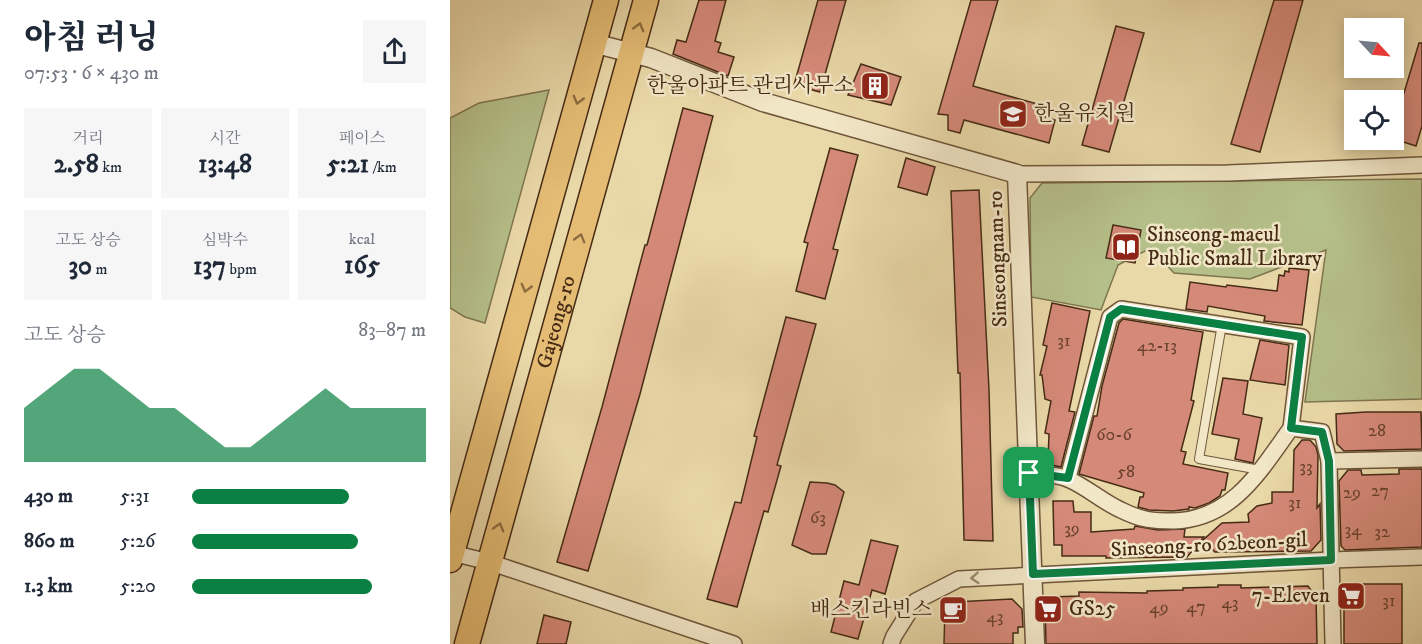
<!DOCTYPE html>
<html lang="ko">
<head>
<meta charset="utf-8">
<style>
  :root { --surface:#fff; --page:#f6f6f7; --text:#1f2937; --muted:#747a83; --accent:#0b8043 }
  body { margin:0; font-family:"IM FELL DW Pica","Noto Serif KR",serif; background:var(--page); color:var(--text); height:100vh; display:flex; flex-direction:column; font-size:22px; white-space:nowrap }
  * { box-sizing:border-box; margin:0 }
  p { font-size:20px; color:var(--muted) }
  .icon { flex:none; width:33px; height:33px; fill:none; stroke:currentColor; stroke-width:2; stroke-linecap:round; stroke-linejoin:round }
  .map { position:relative; flex:1; overflow:hidden }
  .sheet { display:flex; flex-direction:column; background:var(--surface); width:450px }
  .sheet>* { flex:none }
  .needle { width:39px; rotate:116deg }
  .fabs { position:absolute; left:894px; top:18px; display:grid; gap:12px }
  .fabs a { display:grid; place-items:center; width:60px; height:60px; border-radius:0px; background:var(--surface); box-shadow:0 3px 15px #0003; font-size:30px }
  .pin { position:absolute; display:grid; place-items:center; width:51px; height:51px; color:#fff; margin:-26px; border-radius:12px; box-shadow:0 3px 9px #0006 }
  .round { display:grid; place-items:center; flex:none; width:63px; height:63px; border-radius:0px; background:var(--page) }
  .headline { display:flex; align-items:center; justify-content:space-between; height:102px; padding:0 24px }
  h1 { font-size:33px; font-weight:800; line-height:45px }
  .metrics { display:grid; grid-template-columns:repeat(3,1fr); gap:9px; height:102px; padding:6px 24px }
  .metrics div { display:grid; align-content:center; border-radius:0px; background:var(--page); text-align:center }
  .metrics b { font-size:26px; font-weight:800 }
  .metrics small { font-size:16px; font-weight:400 }
  .metrics p { font-size:16px }
  .chart { height:168px; padding:12px 24px }
  .chart p { display:flex; justify-content:space-between }
  .chart svg { width:100%; height:108px; margin-top:6px; fill:var(--accent); opacity:.7 }
  ul { padding:0 24px; list-style:none; font-size:20px }
  li { display:grid; grid-template-columns:96px 72px 1fr; align-items:center; height:45px }
  li i { height:15px; border-radius:8px; background:var(--accent) }
  main { display:flex; flex:1; min-height:0 }
  .map>svg:first-child { display:block }
</style>
</head>
<body>
<main>
<section class="sheet">
<div class="headline"><div><h1>아침 러닝</h1><p>07:53 · 6 × 430 m</p></div><a class="round"><svg class="icon" aria-label="share" viewBox="0 0 24 24"><path d="M12 15V3M7 8l5-5 5 5M5 13v7h14v-7"/></svg></a></div>
<div class="metrics">
<div><p>거리</p><b>2.58<small> km</small></b></div>
<div><p>시간</p><b>13:48</b></div>
<div><p>페이스</p><b>5:21<small> /km</small></b></div>
</div>
<div class="metrics">
<div><p>고도 상승</p><b>30<small> m</small></b></div>
<div><p>심박수</p><b>137<small> bpm</small></b></div>
<div><p>kcal</p><b>165</b></div>
</div>
<div class="chart"><p><span>고도 상승</span>83–87 m</p>
<svg viewBox="0 0 160 44" preserveAspectRatio="none"><path d="M0 44V22L10 14L20 6L30 6L40 14L50 22L60 22L70 30L80 38L90 38L100 30L110 22L120 14L130 22L140 22L150 22L160 22V44z"/></svg>
</div>
<ul>
<li><b>430 m</b>5:31<i style="width:67%"></i></li>
<li><b>860 m</b>5:26<i style="width:71%"></i></li>
<li><b>1.3 km</b>5:20<i style="width:77%"></i></li>
</ul>
</section>
<div class="map">
<svg width="972" height="644" viewBox="0 0 972 644">
  <rect width="100%" height="100%" fill="#e9d8a8"/>
  <filter id="stains"><feTurbulence type="fractalNoise" baseFrequency=".00333" numOctaves="4"/><feColorMatrix values="0 0 0 0 .2 0 0 0 0 .09 0 0 0 0 .02 0 0 0 .5 -.17"/></filter>
  <radialGradient id="worn" r=".72"><stop offset=".6" stop-color="#630" stop-opacity="0"/><stop offset="1" stop-color="#630" stop-opacity=".3"/></radialGradient>
  <g fill="#b5bf89" stroke="#7e754f" stroke-width="1.5">
    <polygon points="99,90 35,323 15,317 0,308 0,118 29,103"/>
    <polygon points="972,179 972,399 855,402 876,250 800,279 724,273 701,248 668,265 651,310 581,297 580,198 592,183"/>
  </g>
  <g fill="#d58978" stroke="#462b15" stroke-width="1.5">
    <polygon points="249,0 276,0 265,41 271,43 268,52 284,57 278,76 223,54 227,40 236,42"/>
    <polygon points="368,0 396,0 370,92 344,85"/>
    <polygon points="521,0 548,0 523,86 598,107 595,117 605,120 599,143 514,120 510,133 498,130 498,115 488,114"/>
    <polygon points="824,0 853,0 810,152 781,144"/>
    <polygon points="666,26 694,33 659,152 632,145"/>
    <polygon points="969,43 972,43 972,126 966,146 944,139 944,126"/>
    <polygon points="411,64 451,77 441,105 398,95"/>
    <polygon points="233,108 263,116 190,394 138,571 107,562 152,407 195,245 197,245"/>
    <polygon points="380,148 408,155 383,249 388,250 375,299 346,291 358,243 354,242"/>
    <polygon points="456,158 485,167 477,195 448,187"/>
    <polygon points="529,190 539,390 543,541 514,540 510,373 508,373 501,191"/>
    <polygon points="663,225 691,230 685,263 656,258"/>
    <polygon points="839,268 859,270 852,325 814,321 815,316 758,306 757,312 736,309 740,282 776,287 777,285 827,291 829,275 834,276 835,271 839,272"/>
    <polygon points="602,303 640,311 619,411 625,412 611,467 602,465 598,460 599,434 595,433 601,401 595,399 592,375 590,375 597,346 593,345"/>
    <polygon points="336,317 366,324 327,465 331,466 318,512 314,511 287,607 257,599 285,502 291,503 307,437 304,436"/>
    <polygon points="673,319 753,332 741,400 744,401 731,451 736,452 733,464 778,473 775,490 772,490 770,496 759,503 745,508 739,507 739,509 723,511 699,510 688,507 690,497 693,497 694,493 629,474 644,416 647,416 652,386 669,323"/>
    <polygon points="810,340 839,345 835,385 800,380"/>
    <polygon points="773,378 798,381 793,414 812,418 803,463 785,459 789,439 762,434"/>
    <polygon points="916,412 971,412 972,449 894,451 887,444 886,414"/>
    <polygon points="852,440 860,440 866,447 868,455 867,508 870,504 871,540 861,551 765,552 753,540 772,523 799,522 798,514 807,506 822,503 822,492 843,492 844,450"/>
    <polygon points="949,469 972,469 972,547 895,550 891,546 889,481 898,470 911,470 912,475 949,474"/>
    <polygon points="360,482 377,483 385,485 394,492 376,554 362,554 342,545"/>
    <polygon points="603,501 623,501 624,512 641,512 641,532 684,529 685,526 708,530 735,529 734,537 754,537 737,557 656,558 656,556 612,556 612,545 604,545"/>
    <polygon points="421,540 448,546 435,594 422,590 408,639 381,632 394,581 409,585"/>
    <polygon points="905,584 952,584 952,644 894,644 894,597"/>
    <polygon points="768,585 791,585 791,588 858,586 866,597 867,644 596,644 595,603 601,597 629,596 629,592 697,593 697,591 733,590 733,588 768,587"/>
    <polygon points="562,599 572,609 573,627 568,627 568,633 563,633 563,644 494,644 495,608 504,602"/>
    <polygon points="94,615 121,622 116,644 87,644"/>
  </g>
  <g fill="none" stroke-linecap="round" stroke-linejoin="round">
    <g stroke="#6f563a" stroke-width="10">
      <polyline id="service" points="772,324 749,459 810,470"/>
    </g>
    <g stroke="#6f563a" stroke-width="18">
      <g id="minor">
        <polyline points="567,174 778,173 972,165"/>
        <polyline points="879,461 883,644"/>
        <path d="M579 473C592 475 609 474 620 480 638 488 653 502 671 510 691 520 702 521 724 521 783 519 810 471 841 428L872 432 879 461 972 459"/>
        <polyline points="618,478 660,317 671,309 852,337 841,428"/>
        <polyline points="2,553 39,562 284,644"/>
        <polyline points="441,644 444,636 466,601 509,579 881,560 972,557"/>
      </g>
    </g>
    <g stroke="#6f563a" stroke-width="21">
      <polyline id="tertiary" points="143,43 201,58 313,102 567,174 585,644"/>
    </g>
    <g stroke="#462b15" stroke-width="27">
      <g id="primary">
        <polyline points="0,560 156,0"/>
        <path id="s1" d="M17 644 196 0"/>
      </g>
    </g>
    <use href="#service" stroke="#f1e6c6" stroke-width="8"/>
    <use href="#minor" stroke="#f1e6c6" stroke-width="15"/>
    <use href="#tertiary" stroke="#f1e6c6" stroke-width="18"/>
    <use href="#primary" stroke="#e4bc74" stroke-width="24"/>
  </g>
  <defs><path id="oneway-chevron" d="M-2-3.5L2.5 0L-2 3.5" fill="none" stroke-width="1.6" stroke-linecap="round" stroke-linejoin="round" transform="scale(1.5)"/></defs>
  <g stroke="#8d6c40">
    <use href="#oneway-chevron" transform="translate(189 27) rotate(-75)"/>
    <use href="#oneway-chevron" transform="translate(128 100) rotate(105)"/>
    <use href="#oneway-chevron" transform="translate(130 238) rotate(-74)"/>
    <use href="#oneway-chevron" transform="translate(76 288) rotate(105)"/>
    <use href="#oneway-chevron" transform="translate(49 527) rotate(-74)"/>
  </g>
  <use stroke="#9c886e" href="#oneway-chevron" transform="translate(525 578) rotate(176)"/>
  <g fill="none" stroke-linecap="round" stroke-linejoin="round">
    <g stroke="#fff" stroke-width="12">
      <polygon id="route" points="671,309 852,337 841,428 872,432 879,461 881,560 583,574 579,473 618,478 660,317"/>
    </g>
    <use href="#route" stroke="#0b8043" stroke-width="8"/>
  </g>
  <defs>
    <g id="building-square" transform="scale(1.5)"><rect x="-9" y="-9" width="18" height="18" rx="4" fill="#8f2418" stroke="#f1e6c6"/><path d="M-4-6H4V6H1V3H-1V6H-4ZM-2.5-4.3h1.7v1.8h-1.7ZM.8-4.3h1.7v1.8H.8ZM-2.5-1h1.7V.8h-1.7ZM.8-1h1.7V.8H.8Z" fill="#fff"/></g>
    <g id="school-square" transform="scale(1.5)"><rect x="-9" y="-9" width="18" height="18" rx="4" fill="#8f2418" stroke="#f1e6c6"/><path d="M0-5L7-2L0 1L-7-2ZM-4 1L0 2.5L4 1V4Q0 6-4 4Z" fill="#fff"/></g>
    <g id="library-square" transform="scale(1.5)"><rect x="-9" y="-9" width="18" height="18" rx="4" fill="#8f2418" stroke="#f1e6c6"/><path d="M-6-4Q-3-5.5-.7-3.5V5Q-3 3-6 4ZM6-4Q3-5.5 .7-3.5V5Q3 3 6 4Z" fill="#fff"/></g>
    <g id="supermarket-square" transform="scale(1.5)"><rect x="-9" y="-9" width="18" height="18" rx="4" fill="#8f2418" stroke="#f1e6c6"/><path d="M-6-5.5h2.5l.6 2H6L4.5 2H-2.5L-4.4-4H-6ZM-1.5 3.2a1.3 1.3 0 1 0 .1 0ZM3 3.2a1.3 1.3 0 1 0 .1 0Z" fill="#fff"/></g>
    <g id="cafe-square" transform="scale(1.5)"><rect x="-9" y="-9" width="18" height="18" rx="4" fill="#8f2418" stroke="#f1e6c6"/><path d="M-5.5-4.5H6V0H3Q3 3.5 0 3.5H-2.5Q-5.5 3.5-5.5 0ZM3-3.2v2h1.7v-2ZM-6 4.5H4V6H-6Z" fill="#fff"/></g>
  </defs>
  <g fill-rule="evenodd">
    <use href="#building-square" x="425" y="86"/>
    <use href="#school-square" x="563" y="114"/>
    <use href="#library-square" x="676" y="247"/>
    <use href="#supermarket-square" x="901" y="596"/>
    <use href="#supermarket-square" x="598" y="609"/>
    <use href="#cafe-square" x="503" y="610"/>
  </g>
  <g text-anchor="middle" dominant-baseline="central" stroke-width="5" stroke-linejoin="round" paint-order="stroke">
    <g font-size="18" fill="#6a422e">
      <text x="614" y="341">31</text>
      <text x="707" y="346">42-13</text>
      <text x="927" y="431">28</text>
      <text x="664" y="435">60-6</text>
      <text x="856" y="467">33</text>
      <text x="676" y="472">58</text>
      <text x="930" y="491">27</text>
      <text x="902" y="493">29</text>
      <text x="845" y="503">31</text>
      <text x="368" y="518">63</text>
      <text x="622" y="529">39</text>
      <text x="903" y="530">34</text>
      <text x="932" y="532">32</text>
      <text x="939" y="601">31</text>
      <text x="780" y="603">43</text>
      <text x="746" y="607">47</text>
      <text x="709" y="608">49</text>
      <text x="545" y="617">43</text>
    </g>
    <g font-size="21" fill="#462b15" stroke="#f1e6c6" text-anchor="end">
      <text x="404" y="86">한울아파트 관리사무소</text>
      <text x="584" y="114" text-anchor="start">한울유치원</text>
      <text x="697" y="235" text-anchor="start">Sinseong-maeul<tspan x="697" dy="24">Public Small Library</tspan></text>
      <text x="880" y="596">7-Eleven</text>
      <text x="619" y="609" text-anchor="start">GS25</text>
      <text x="482" y="610">배스킨라빈스</text>
    </g>
    <g font-size="21" fill="#462b15" stroke="#f1e6c6">
      <text transform="translate(548 259) rotate(-92)">Sinseongnam-ro</text>
      <text stroke="none"><textPath href="#s1" startOffset="334">Gajeong-ro</textPath></text>
      <text transform="translate(759 545) rotate(-3)">Sinseong-ro 62beon-gil</text>
    </g>
  </g>
  <rect width="100%" height="100%" filter="url(#stains)"/>
  <rect width="100%" height="100%" fill="url(#worn)"/>
</svg>
<div class="fabs">
<a><svg class="needle" viewBox="-14 -14 28 28"><path d="M0-13l5 13h-10z" fill="#e53935"/><path d="M0 13l5-13h-10z" fill="#747a83"/></svg></a>
<a><svg class="icon" aria-label="locate" viewBox="0 0 24 24"><circle cx="12" cy="12" r="6"/><path d="M12 2v4M12 18v4M2 12h4M18 12h4"/></svg></a>
</div>
<div class="pin" style="left:579px;top:473px;background:#1e9e55"><svg class="icon" aria-label="arrive" viewBox="0 0 24 24"><path d="M6 21V4h12l-3 4 3 4H6"/></svg></div>
</div>
</main>
</body>
</html>
